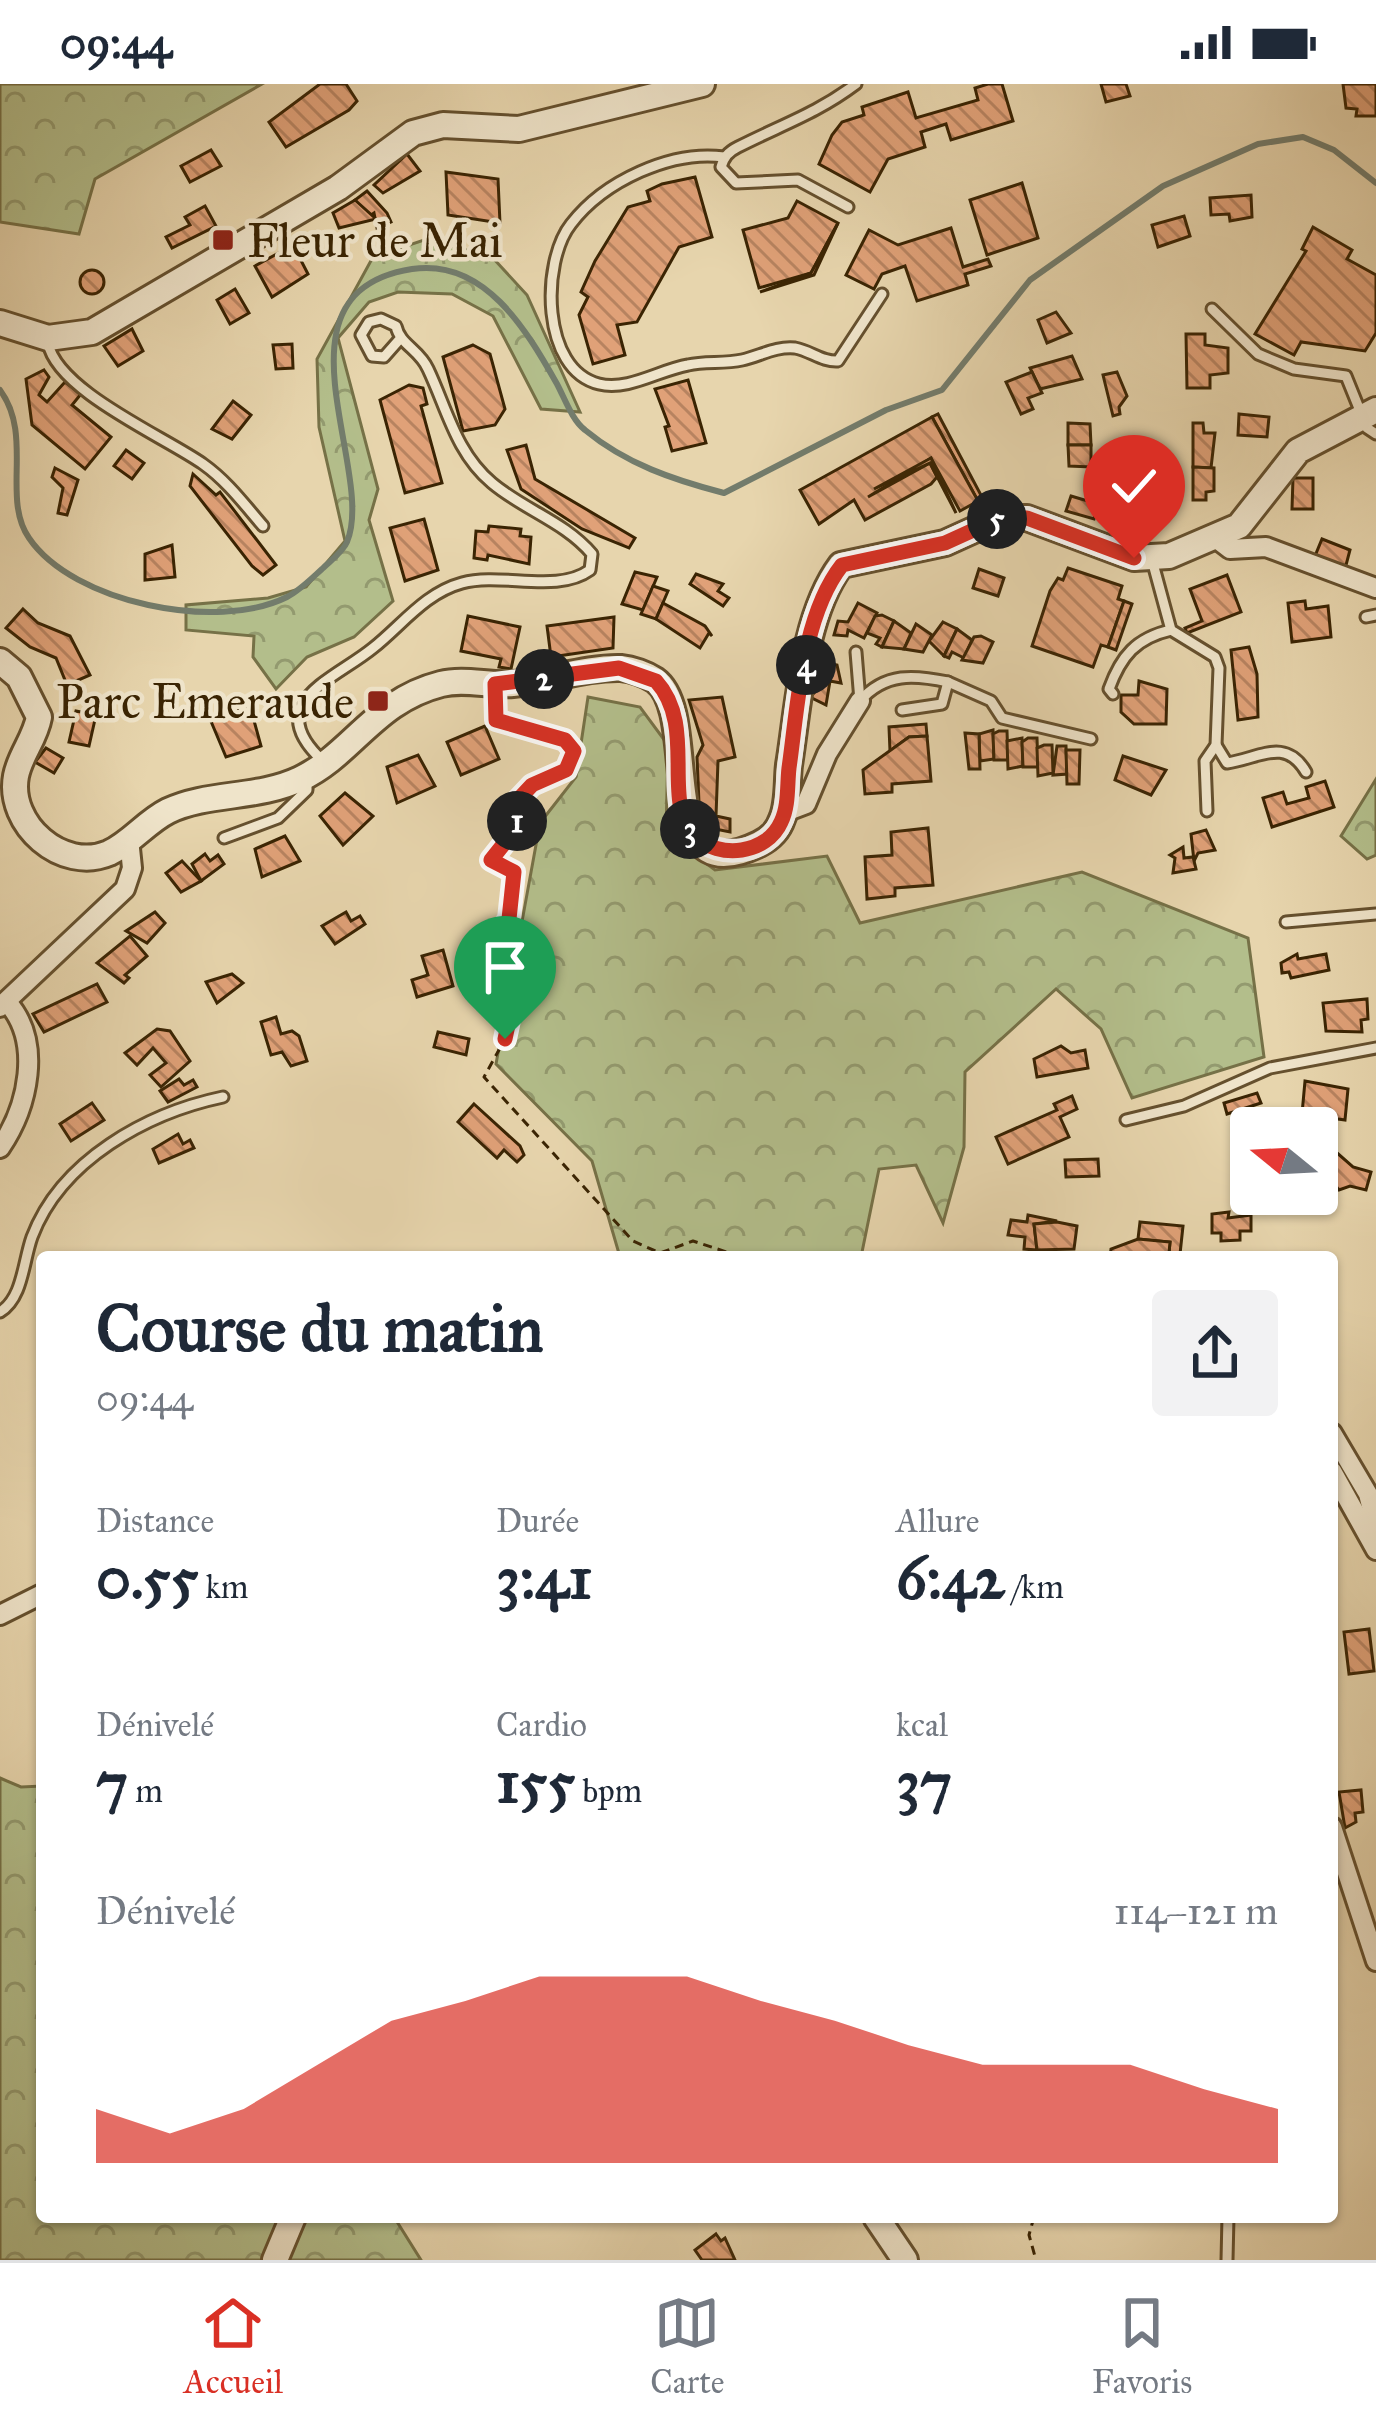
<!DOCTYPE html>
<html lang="fr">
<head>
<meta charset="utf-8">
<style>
  :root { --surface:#fff; --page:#f2f2f3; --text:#1f2937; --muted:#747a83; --line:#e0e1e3; --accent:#d93025 }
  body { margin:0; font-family:"IM FELL Great Primer",serif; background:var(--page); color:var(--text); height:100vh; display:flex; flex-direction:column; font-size:45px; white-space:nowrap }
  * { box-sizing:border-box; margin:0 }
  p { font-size:39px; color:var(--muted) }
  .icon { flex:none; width:66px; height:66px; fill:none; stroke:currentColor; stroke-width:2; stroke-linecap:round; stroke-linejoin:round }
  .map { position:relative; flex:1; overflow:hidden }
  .panel { position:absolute; left:36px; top:1167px; width:1302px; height:972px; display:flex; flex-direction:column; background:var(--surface); border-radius:12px; box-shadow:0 3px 9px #0004 }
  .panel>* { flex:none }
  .needle { width:78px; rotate:288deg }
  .controls { position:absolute; left:1230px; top:1023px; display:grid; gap:24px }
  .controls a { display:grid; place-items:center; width:108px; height:108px; border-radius:12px; background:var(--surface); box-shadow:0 3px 9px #0004; font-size:60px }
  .pin { position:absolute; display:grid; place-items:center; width:102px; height:102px; color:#fff; margin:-123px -51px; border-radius:50% 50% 50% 0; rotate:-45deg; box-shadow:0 0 12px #0007 }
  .pin .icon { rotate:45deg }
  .km { position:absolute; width:60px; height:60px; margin:-30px; border-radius:50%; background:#222; color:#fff; font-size:33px; line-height:60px; text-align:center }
  .round { display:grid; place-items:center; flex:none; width:126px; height:126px; border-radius:12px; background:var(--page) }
  .headline { display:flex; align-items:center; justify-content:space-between; height:204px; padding:0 60px }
  h1 { font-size:66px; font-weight:700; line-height:90px }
  .stats { display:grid; grid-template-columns:repeat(3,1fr); gap:18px; height:204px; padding:12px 60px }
  .stats div { display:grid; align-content:center }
  .stats b { font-size:60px; font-weight:700 }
  .stats small { font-size:33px; font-weight:400 }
  .stats p { font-size:33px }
  .chart { height:336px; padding:24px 60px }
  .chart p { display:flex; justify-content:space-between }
  .chart svg { width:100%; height:216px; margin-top:12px; fill:var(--accent); opacity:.7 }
  .status { display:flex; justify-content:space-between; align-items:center; height:84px; padding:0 60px; background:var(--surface); direction:ltr }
  .status svg { height:33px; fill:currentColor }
  .menu { display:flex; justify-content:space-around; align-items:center; height:168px; border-top:3px solid var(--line); background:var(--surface); font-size:33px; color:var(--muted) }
  .menu a { display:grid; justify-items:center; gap:6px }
  .menu .on { color:var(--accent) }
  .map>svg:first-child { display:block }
</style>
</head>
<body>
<div class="status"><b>09:44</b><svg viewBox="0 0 49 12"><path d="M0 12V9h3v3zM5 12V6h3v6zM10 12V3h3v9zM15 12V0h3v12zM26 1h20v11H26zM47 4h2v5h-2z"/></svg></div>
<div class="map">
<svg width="1376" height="2176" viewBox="0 0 1376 2176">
  <defs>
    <pattern id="forest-crowns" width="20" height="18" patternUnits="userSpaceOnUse" patternTransform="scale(3)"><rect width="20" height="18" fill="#b3be8b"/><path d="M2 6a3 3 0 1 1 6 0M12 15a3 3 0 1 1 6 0" fill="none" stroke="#939a6f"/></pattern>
    <pattern id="building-back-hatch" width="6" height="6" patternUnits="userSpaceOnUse" patternTransform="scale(3)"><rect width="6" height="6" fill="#e0a178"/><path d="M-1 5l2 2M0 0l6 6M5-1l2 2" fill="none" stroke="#b78360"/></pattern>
  </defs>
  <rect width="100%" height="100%" fill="#e7d5ad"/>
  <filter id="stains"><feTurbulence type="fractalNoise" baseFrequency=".00167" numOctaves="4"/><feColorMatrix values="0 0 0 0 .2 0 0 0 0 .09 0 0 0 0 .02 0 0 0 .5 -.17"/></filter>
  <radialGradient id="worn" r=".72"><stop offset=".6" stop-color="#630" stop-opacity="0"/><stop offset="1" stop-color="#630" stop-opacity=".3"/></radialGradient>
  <g fill="url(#forest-crowns)" stroke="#767147" stroke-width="3">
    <polygon points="0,0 262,0 95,95 79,150 0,138"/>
    <polygon points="427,155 492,173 527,211 580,328 541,325 493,232 452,210 398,208 369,218 338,254 378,405 369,436 393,517 354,553 307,573 276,605 253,573 254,552 186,546 186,521 268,514 306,503 345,457 319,343 317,275 373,173"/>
    <polygon points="588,613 640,623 668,661 666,750 715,786 827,772 860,839 1082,788 1248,854 1264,973 1132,1014 1101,945 1056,905 965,988 964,1063 943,1139 916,1081 879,1085 861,1173 620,1173 592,1077 496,980 540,739 576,693"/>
    <polygon points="1376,695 1376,771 1367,775 1341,752"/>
    <polygon points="0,1694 21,1703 42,1702 42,2133 394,2133 421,2176 0,2176"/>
  </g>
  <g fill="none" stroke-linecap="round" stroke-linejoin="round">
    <path stroke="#737c6c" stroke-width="6" d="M0 306C34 352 1 414 29 454 73 519 217 548 287 513 299 507 312 494 322 485 330 477 343 468 347 458 377 387 264 208 412 185 484 174 526 245 557 300 565 315 572 336 585 346 626 380 674 396 724 409L886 326 942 306 1030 196 1163 102 1258 60 1303 53 1334 66 1376 99"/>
  </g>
  <g fill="url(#building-back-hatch)" stroke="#3a2403" stroke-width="3">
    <polygon points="346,0 357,17 349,26 286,63 269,38 320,0"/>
    <polygon points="988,0 1002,0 1013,37 951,56 946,40 921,48 925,63 888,75 870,108 819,80 832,51 842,38 864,31 862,23 908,8 916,34 978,16 975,4"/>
    <polygon points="1101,0 1126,0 1130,12 1106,18"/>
    <polygon points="1343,0 1376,0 1376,32 1356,32 1357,25 1346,24"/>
    <polygon points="211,66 221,82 190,98 181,82"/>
    <polygon points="407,70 420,87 383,109 374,101"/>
    <polygon points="446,88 498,95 500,139 448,131"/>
    <polygon points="695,93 712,153 679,163 637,238 617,241 625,271 593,280 579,231 588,213 581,208 595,177 628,123 650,117 647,107 662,100"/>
    <polygon points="1022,99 1038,154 987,171 970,116"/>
    <polygon points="367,107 387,129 391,138 377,144 374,129 368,133 355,116"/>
    <polygon points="1251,111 1252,133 1230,137 1229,130 1211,131 1210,114"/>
    <polygon points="355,116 376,135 339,144 333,129"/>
    <polygon points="797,117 838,139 811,189 759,204 743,146 788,134"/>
    <polygon points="205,122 216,142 172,164 166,153 190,141 185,133"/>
    <polygon points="1184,132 1190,152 1158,163 1152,141"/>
    <polygon points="838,139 814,191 760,208 811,189"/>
    <polygon points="1313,143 1352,166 1347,175 1376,191 1376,249 1365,267 1301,258 1294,271 1255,250 1306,167 1302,165"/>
    <polygon points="951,144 963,183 988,175 991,182 965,190 968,201 917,217 905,182 882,190 874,205 846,191 869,146 898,161"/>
    <polygon points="293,161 308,190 272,213 255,182"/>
    <circle cx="92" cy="198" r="12"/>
    <polygon points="235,205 249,229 230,240 217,216"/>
    <polygon points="1056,228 1071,249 1047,259 1038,236"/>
    <polygon points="132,245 143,267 118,282 104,262"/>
    <polygon points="1186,250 1205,250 1205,261 1228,264 1228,289 1210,291 1210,304 1187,304"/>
    <polygon points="292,260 293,284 276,285 273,261"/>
    <polygon points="473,261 490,270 505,325 495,341 463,347 443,273"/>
    <polygon points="1072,272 1082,295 1040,305 1030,284"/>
    <polygon points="44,286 49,293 39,311 47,318 65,298 81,310 72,321 111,353 85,385 32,341 26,295"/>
    <polygon points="1032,288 1042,309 1028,314 1033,325 1021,330 1006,298"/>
    <polygon points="1117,288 1127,312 1119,323 1120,330 1113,332 1103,291"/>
    <polygon points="688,296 706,359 672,367 665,343 669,342 655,305"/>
    <polygon points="409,301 423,304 427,320 421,322 442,399 405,409 380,316"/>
    <polygon points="233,317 251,331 232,355 212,345"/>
    <polygon points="938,330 983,415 978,417 932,333"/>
    <polygon points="1239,330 1269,333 1267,353 1238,351"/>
    <polygon points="932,333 978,417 960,427 931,374 868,413 930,379 937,393 931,400 865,436 854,416 819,440 800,406"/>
    <polygon points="1068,339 1090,340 1091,361 1068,361"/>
    <polygon points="1193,339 1203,339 1204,349 1215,349 1211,384 1193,383"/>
    <polygon points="526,361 535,395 635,454 629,464 582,445 521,405 507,366"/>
    <polygon points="1068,361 1091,361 1091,383 1069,382"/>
    <polygon points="126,366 144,379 132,395 114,382"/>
    <polygon points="931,374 956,429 930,379 874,405"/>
    <polygon points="1193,383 1214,384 1214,407 1206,408 1206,416 1193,416"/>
    <polygon points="55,384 78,396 67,431 58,429 63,404 52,393"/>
    <polygon points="1131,389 1153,390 1152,412 1131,411"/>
    <polygon points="193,390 216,411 220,408 276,481 263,491 252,482 190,402"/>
    <polygon points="1293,394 1313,394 1313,425 1292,425"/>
    <polygon points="1071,412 1098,420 1094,435 1066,427"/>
    <polygon points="424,435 438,486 405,497 390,444"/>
    <polygon points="489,442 521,445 520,452 531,453 529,480 488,471 487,476 474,474 476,447 488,448"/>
    <polygon points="1322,455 1350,466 1345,485 1315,472"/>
    <polygon points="172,461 175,493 145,496 145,470"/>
    <polygon points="1068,484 1122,502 1118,515 1124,517 1108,563 1101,561 1093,583 1032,562 1050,507 1058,494 1063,496"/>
    <polygon points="979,485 1004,494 998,512 973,504"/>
    <polygon points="635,488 657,493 643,526 622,520"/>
    <polygon points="696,490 723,500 718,507 729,514 723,522 690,500"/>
    <polygon points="1227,491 1241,528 1187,549 1185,544 1202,537 1190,505"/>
    <polygon points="653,502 668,507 656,535 641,530"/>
    <polygon points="1124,517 1132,520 1116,566 1108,563"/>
    <polygon points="1305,517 1306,525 1328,522 1331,553 1292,558 1288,519"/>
    <polygon points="663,519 705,542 712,552 709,549 700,564 656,535"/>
    <polygon points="858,519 877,529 864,554 848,546 847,552 834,551 838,537 848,538"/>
    <polygon points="23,525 38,539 70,552 90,591 67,601 56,574 30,563 6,544"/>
    <polygon points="882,531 894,537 882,563 876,560 880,554 867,549 875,532"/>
    <polygon points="468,532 520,543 511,585 499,583 501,575 461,567"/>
    <polygon points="614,533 613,564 551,573 547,542"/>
    <polygon points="894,537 911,549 904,565 882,563"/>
    <polygon points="943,538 957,545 944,572 929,557"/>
    <polygon points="916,540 932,551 923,568 904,565"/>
    <polygon points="957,545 972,556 964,574 952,568 949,574 944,572"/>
    <polygon points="981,552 993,558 983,579 962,576 974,553"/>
    <polygon points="1249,563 1257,590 1258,633 1238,636 1231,566"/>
    <polygon points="822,578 837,581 841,599 830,597 826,621 810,613 816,607 814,592 819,592"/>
    <polygon points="1139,597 1167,605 1166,640 1134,640 1121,628 1121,611 1138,611"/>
    <polygon points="722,613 735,673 718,677 716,732 730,735 730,748 700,742 697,673 703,661 689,616"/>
    <polygon points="250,622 261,662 226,673 210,635"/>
    <polygon points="76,627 96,631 89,662 69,658"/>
    <polygon points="926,640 927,652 909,653 890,667 889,643"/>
    <polygon points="485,642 499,675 461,691 447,658"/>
    <polygon points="993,646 994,675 980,677 979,650"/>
    <polygon points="999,647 1007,647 1008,676 994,676 993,650"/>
    <polygon points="965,649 979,650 980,685 969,685"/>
    <polygon points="927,652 931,697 892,700 892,708 865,710 863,686 909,653"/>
    <polygon points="1022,654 1023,682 1008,685 1007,657"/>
    <polygon points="1028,654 1037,654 1038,683 1023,683 1022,658"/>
    <polygon points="1044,661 1052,661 1053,689 1038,692 1037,664"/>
    <polygon points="1057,662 1066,662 1067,690 1053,691"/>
    <polygon points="46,664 63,674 54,689 35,678"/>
    <polygon points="1066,666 1080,666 1079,700 1067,700"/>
    <polygon points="418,671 435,702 397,719 387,683"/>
    <polygon points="1123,672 1166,686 1151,711 1115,696"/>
    <polygon points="1325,697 1334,723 1272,743 1263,714 1283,708 1287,720 1309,714 1306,703"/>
    <polygon points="345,709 373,732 343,761 320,732"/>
    <polygon points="928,744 933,801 895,804 895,812 867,815 865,773 892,771 891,748"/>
    <polygon points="1206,746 1215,766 1198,769 1194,777 1191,750"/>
    <polygon points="285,752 300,777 262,793 255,765"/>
    <polygon points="1183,763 1184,774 1193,773 1196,785 1173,789 1175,774 1170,771"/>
    <polygon points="205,770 210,777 218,771 224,780 201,797 192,780"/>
    <polygon points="182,777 201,797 181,808 166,789"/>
    <polygon points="155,828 165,839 147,859 126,847"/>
    <polygon points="346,828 351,837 360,832 365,840 335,860 322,842"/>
    <polygon points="130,852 147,872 125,891 129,894 124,899 97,879"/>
    <polygon points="443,866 453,902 417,913 412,896 428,891 422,872"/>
    <polygon points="1297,870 1298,875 1326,870 1329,886 1291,894 1289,888 1282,889 1281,879"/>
    <polygon points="232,890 243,899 217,919 206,898"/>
    <polygon points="97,900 107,918 44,948 33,930"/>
    <polygon points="1367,915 1368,935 1361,936 1362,948 1326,947 1323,919"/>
    <polygon points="276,933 281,950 292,947 299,952 307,977 291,982 282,968 271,971 261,938"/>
    <polygon points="157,945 170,947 190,977 161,1003 150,991 166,979 153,964 137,981 125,969"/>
    <polygon points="438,948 469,955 466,971 434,963"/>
    <polygon points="1061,962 1071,969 1085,966 1088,984 1037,993 1034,975"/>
    <polygon points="179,995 184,1001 193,996 197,1003 168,1018 160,1007"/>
    <polygon points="1305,997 1348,1005 1345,1036 1302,1030"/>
    <polygon points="1257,1009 1261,1019 1227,1030 1224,1019"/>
    <polygon points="1072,1012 1077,1025 1060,1033 1069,1053 1008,1080 996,1053 1057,1026 1054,1020"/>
    <polygon points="92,1019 104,1036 71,1057 60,1040"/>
    <polygon points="474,1020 520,1062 524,1071 517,1078 504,1066 497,1074 458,1038"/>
    <polygon points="178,1050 183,1060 190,1056 194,1064 159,1079 153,1065"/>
    <polygon points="1328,1061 1353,1083 1371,1088 1366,1106 1350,1102 1339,1106 1317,1081"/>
    <polygon points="1098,1075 1099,1092 1066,1093 1065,1076"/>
    <polygon points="1229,1128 1228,1134 1251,1131 1251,1147 1240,1147 1240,1156 1221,1157 1221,1149 1212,1149 1212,1130"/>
    <polygon points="1028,1131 1057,1137 1034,1140 1037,1166 1024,1165 1025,1153 1008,1151 1011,1136 1027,1138"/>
    <polygon points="1057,1138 1077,1142 1074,1165 1037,1166 1034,1140"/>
    <polygon points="1140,1138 1183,1142 1180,1170 1169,1169 1170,1158 1138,1155"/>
    <polygon points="1138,1155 1170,1158 1169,1169 1180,1173 1110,1173 1111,1165"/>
    <polygon points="1369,1545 1374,1587 1349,1590 1344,1548"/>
    <polygon points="1361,1706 1363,1728 1355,1729 1356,1738 1345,1744 1339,1708"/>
    <polygon points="716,2150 721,2157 725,2154 735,2176 702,2176 695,2166"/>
  </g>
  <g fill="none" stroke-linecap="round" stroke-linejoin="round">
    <g stroke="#65502e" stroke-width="15">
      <g id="service">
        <path d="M724 73C671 66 604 97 571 140 541 178 541 286 599 300 629 307 659 286 688 281 705 277 724 280 742 276 760 272 776 262 795 264 811 267 822 278 838 277L882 210"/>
        <path d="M848 123 798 96 736 99 721 83C724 73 728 68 738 63 781 41 816 30 856 0"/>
        <polyline points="1212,225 1258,270 1294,285 1346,292 1367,344 1376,350"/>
        <path d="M48 259C57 307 165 353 203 380 227 397 244 420 263 442"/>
        <polyline points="1152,476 1171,546 1215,573 1219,584 1216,661 1205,677 1207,727"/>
        <polyline points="1366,533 1376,531"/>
        <polyline points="856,568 860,617"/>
        <polyline points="948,598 991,617 1002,634 1091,655"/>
        <path d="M1113 610 1109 605C1121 572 1136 554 1171 546"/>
        <path d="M860 617C885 588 915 591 948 598L942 620 902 626"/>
        <path d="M1216 661 1227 679C1258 675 1285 652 1306 688"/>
        <path d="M324 678C259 619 334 596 373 564 402 541 425 509 462 499 501 488 557 510 590 486L592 470C565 438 524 426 492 399 456 369 447 325 428 285 419 265 400 261 396 242L381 235 369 238 361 251 372 272 384 273 399 256"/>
        <polyline points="224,754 278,734 307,706 307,697"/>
        <polyline points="1286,838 1376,830"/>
        <polyline points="1126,1036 1184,1022 1270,984 1376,964"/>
        <path d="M0 1228C23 1214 23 1178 32 1153 61 1076 147 1029 223 1013"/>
        <polyline points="1227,2176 1228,2133"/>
      </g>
    </g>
    <g stroke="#65502e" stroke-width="24">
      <g id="minor">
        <polyline points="1217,455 1230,465 1266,463 1376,504"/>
        <polyline points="785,728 806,720 827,670 860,617"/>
        <polyline points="0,923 125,805 132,784 129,755"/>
        <path d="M0 1064C28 1023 43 958 7 918"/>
        <polyline points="1332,1349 1368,1410 1376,1441"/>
        <polyline points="1332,1387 1376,1466"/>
        <polyline points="0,1531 42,1510"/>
        <polyline points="1332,1743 1376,1877"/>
      </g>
    </g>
    <g stroke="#65502e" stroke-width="30">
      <g id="tertiary">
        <polyline points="0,239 48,254 92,248 338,104 413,49 443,41 519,45 702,0"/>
        <path d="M0 577 19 593 39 633C35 655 20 671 16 692 7 740 62 789 109 769 131 759 146 738 168 727 208 708 258 715 300 695 353 670 374 617 441 600 464 594 489 602 513 600 548 597 586 583 621 584 632 585 646 590 655 596 703 630 648 814 759 760 771 754 778 747 782 735 789 719 787 698 789 681 799 619 803 532 841 481L945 459 1000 434H1027L1134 474 1169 472 1239 442 1298 367 1376 326"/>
        <polyline points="876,2133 905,2176"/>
        <polyline points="275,2176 293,2133"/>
      </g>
    </g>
    <g stroke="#3a2403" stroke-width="3" stroke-dasharray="9 6" stroke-linecap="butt">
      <polyline points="495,620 496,636 565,656 573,667 566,686 532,701 517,717 517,742 491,776 514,788 509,835 479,877 482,891 514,913 505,955 484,993 633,1157 660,1169 693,1157 742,1173"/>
      <polyline points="1034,2133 1029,2151 1036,2176"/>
    </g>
    <use href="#service" stroke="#efe4ca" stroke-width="9"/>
    <use href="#minor" stroke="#efe4ca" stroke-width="18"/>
    <use href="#tertiary" stroke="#efe4ca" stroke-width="24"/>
  </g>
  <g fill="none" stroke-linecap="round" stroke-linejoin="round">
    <g stroke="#fff" stroke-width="24">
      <path id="route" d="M505 955 514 913 482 891 479 877 509 835 514 788 491 776 518 742 517 717 532 701 566 686 574 667 565 656 496 636 495 600 619 584 656 597C698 643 660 718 695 752 719 776 767 770 781 738 789 722 787 701 789 684 798 621 802 532 842 481L945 459 1000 434H1027L1134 474"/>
    </g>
    <use href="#route" stroke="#d93025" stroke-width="15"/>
  </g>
  <g fill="#8f2418" stroke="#efe4ca" stroke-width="4.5">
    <rect x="211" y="144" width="24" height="24" rx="6"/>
    <rect x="366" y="605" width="24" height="24" rx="6"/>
  </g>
  <g text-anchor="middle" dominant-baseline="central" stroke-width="9" stroke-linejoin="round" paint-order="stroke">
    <g font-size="48" fill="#3a2403" stroke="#efe4ca" text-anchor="start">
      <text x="247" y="156">Fleur de Mai</text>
      <text x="354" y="617" text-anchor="end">Parc Emeraude</text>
    </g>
  </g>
  <rect width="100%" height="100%" filter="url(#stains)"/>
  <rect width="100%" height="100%" fill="url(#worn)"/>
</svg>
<div class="controls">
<a><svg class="needle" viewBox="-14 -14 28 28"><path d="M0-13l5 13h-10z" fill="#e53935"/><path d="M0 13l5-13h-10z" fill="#747a83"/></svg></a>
</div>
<div class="pin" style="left:505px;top:955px;background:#1e9e55"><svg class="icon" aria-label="arrive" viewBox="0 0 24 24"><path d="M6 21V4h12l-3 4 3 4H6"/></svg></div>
<div class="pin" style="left:1134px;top:474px;background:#d93025"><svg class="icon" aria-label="check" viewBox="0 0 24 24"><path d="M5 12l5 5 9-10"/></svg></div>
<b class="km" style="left:517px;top:737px">1</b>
<b class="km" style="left:544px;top:595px">2</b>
<b class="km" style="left:690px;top:745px">3</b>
<b class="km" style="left:806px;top:581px">4</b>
<b class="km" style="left:997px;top:435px">5</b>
<section class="panel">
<div class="headline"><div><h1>Course du matin</h1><p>09:44</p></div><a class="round"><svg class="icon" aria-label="share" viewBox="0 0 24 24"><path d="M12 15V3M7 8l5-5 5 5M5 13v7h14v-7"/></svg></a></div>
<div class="stats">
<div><p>Distance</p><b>0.55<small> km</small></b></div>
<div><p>Durée</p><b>3:41</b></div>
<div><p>Allure</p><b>6:42<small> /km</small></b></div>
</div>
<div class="stats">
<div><p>Dénivelé</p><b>7<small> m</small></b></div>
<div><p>Cardio</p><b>155<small> bpm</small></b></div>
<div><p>kcal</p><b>37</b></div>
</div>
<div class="chart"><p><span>Dénivelé</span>114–121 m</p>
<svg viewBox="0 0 160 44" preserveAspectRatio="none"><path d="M0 44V33L10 38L20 33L30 24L40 15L50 11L60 6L70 6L80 6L90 11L100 15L110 20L120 24L130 24L140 24L150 29L160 33V44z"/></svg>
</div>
</section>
</div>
<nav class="menu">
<a class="on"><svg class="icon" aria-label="home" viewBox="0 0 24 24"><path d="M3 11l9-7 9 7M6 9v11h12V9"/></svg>Accueil</a>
<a><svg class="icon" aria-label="map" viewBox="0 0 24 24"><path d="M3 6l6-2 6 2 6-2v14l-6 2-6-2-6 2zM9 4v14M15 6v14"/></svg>Carte</a>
<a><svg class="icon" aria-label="saved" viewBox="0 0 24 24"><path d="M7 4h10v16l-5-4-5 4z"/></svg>Favoris</a>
</nav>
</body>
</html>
